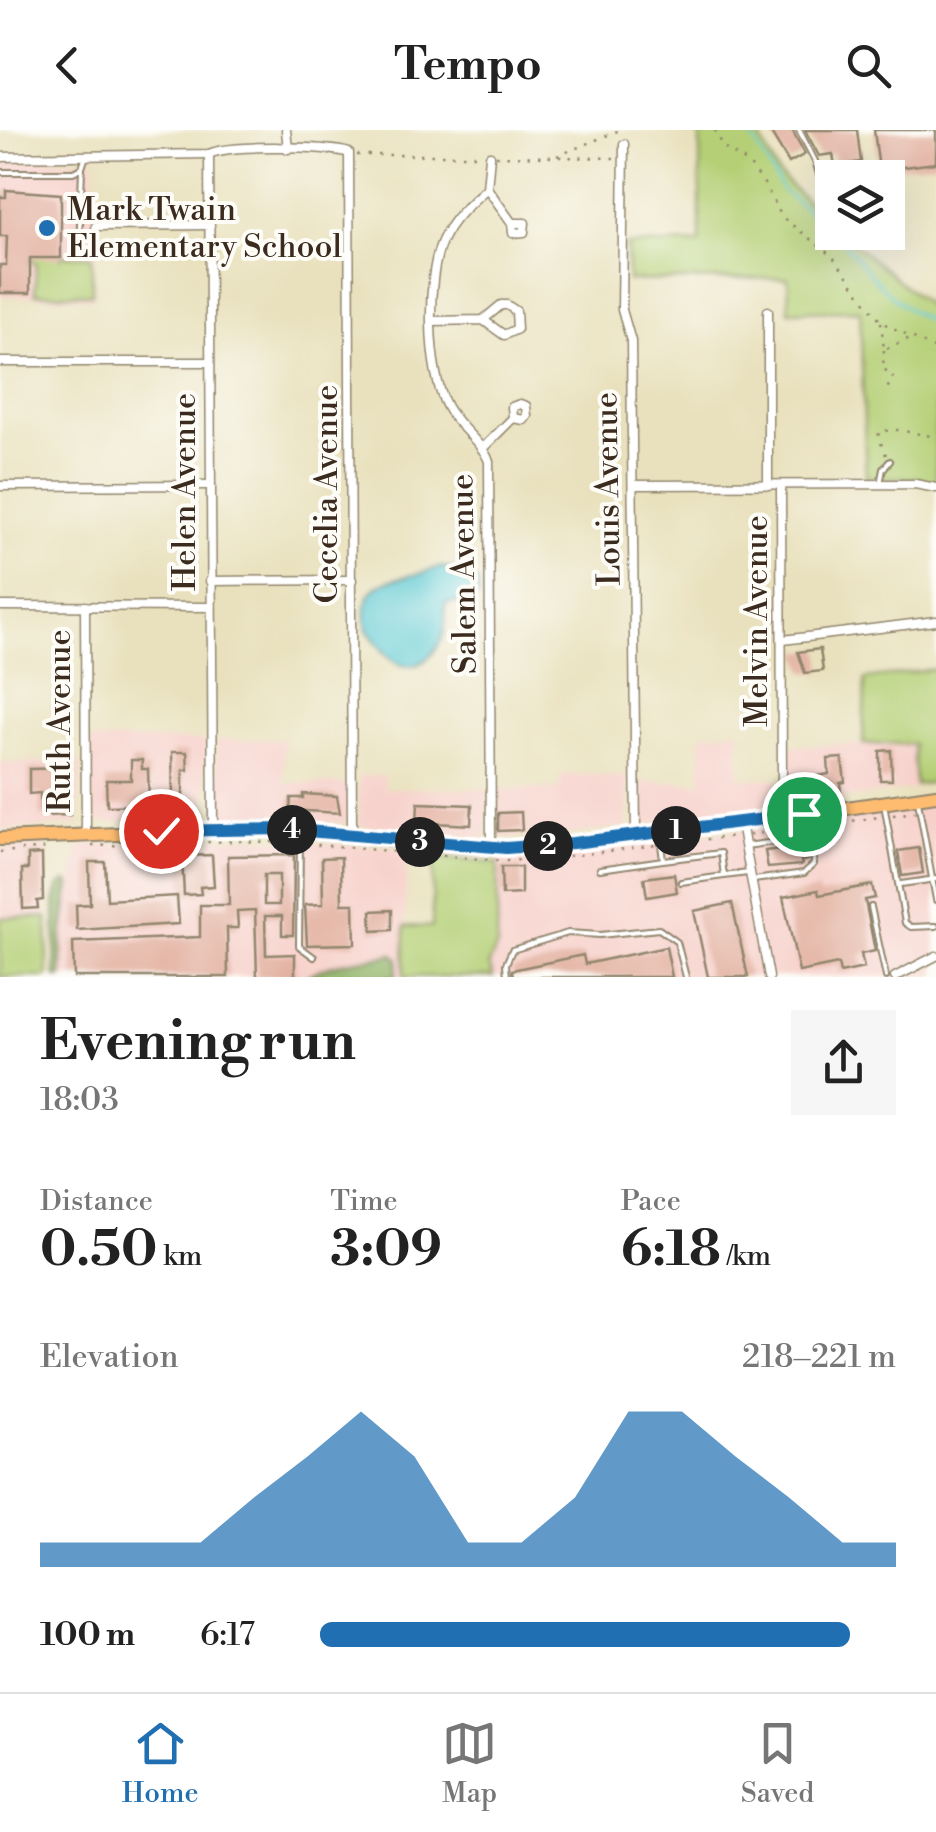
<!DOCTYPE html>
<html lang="en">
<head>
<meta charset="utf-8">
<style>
  :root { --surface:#fff; --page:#f6f6f6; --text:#222; --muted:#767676; --line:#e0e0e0; --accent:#1f6fb2 }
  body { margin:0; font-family:"Libre Bodoni",serif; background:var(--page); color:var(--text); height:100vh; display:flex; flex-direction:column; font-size:38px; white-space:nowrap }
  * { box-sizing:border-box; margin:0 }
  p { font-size:32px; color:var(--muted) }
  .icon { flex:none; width:55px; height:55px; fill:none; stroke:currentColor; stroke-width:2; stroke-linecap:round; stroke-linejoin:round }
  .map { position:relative; height:847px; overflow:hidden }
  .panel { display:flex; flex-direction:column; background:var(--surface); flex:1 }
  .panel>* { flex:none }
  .tools { position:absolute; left:815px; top:30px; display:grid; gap:20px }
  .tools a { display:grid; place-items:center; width:90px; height:90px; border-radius:0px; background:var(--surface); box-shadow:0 10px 40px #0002; font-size:50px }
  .pin { position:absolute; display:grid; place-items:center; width:85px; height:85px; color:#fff; margin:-42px; border:5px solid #fff; border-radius:50%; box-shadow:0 2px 10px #0007 }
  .km { position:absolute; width:50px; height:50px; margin:-25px; border-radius:50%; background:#222; color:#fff; font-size:28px; line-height:50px; text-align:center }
  .round { display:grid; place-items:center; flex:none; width:105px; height:105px; border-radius:0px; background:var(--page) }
  .overview { display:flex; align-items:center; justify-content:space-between; height:170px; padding:0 40px }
  h1 { font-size:55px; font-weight:800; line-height:75px }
  .metrics { display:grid; grid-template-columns:repeat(3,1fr); gap:15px; height:170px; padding:10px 40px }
  .metrics div { display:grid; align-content:center }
  .metrics b { font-size:50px; font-weight:800 }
  .metrics small { font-size:28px; font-weight:400 }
  .metrics p { font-size:28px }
  .chart { height:280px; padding:20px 40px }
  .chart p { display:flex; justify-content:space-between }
  .chart svg { width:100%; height:180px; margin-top:10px; fill:var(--accent); opacity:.7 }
  ul { padding:0 40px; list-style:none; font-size:32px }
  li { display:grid; grid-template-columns:160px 120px 1fr; align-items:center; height:75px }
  li i { height:25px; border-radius:12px; background:var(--accent) }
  header { display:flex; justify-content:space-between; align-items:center; height:130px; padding:0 40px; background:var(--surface); font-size:45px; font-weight:800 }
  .tab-bar { display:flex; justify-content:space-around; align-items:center; height:140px; border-top:2px solid var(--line); background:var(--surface); font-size:28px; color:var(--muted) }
  .tab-bar a { display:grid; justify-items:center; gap:5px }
  .tab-bar .active { color:var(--accent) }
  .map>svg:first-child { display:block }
</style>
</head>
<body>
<header><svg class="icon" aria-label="back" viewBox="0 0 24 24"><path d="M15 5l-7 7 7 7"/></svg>Tempo<svg class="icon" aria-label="search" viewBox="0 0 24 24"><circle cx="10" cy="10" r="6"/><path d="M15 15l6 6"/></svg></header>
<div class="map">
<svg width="936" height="847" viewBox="0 0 936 847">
  <rect width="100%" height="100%" fill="#fdfcf7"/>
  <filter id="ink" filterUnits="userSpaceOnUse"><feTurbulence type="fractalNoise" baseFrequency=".01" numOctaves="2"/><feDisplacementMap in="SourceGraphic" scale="20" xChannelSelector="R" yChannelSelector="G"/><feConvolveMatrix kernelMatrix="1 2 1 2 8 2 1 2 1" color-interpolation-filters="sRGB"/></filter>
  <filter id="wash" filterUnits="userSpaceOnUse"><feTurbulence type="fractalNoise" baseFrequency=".0048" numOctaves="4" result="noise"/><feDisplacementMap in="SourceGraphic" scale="40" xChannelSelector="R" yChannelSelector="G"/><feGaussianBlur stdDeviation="2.25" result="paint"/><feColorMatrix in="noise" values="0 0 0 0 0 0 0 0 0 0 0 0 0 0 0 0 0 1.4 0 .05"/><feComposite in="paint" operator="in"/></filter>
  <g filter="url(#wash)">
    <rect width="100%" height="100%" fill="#e9e1bd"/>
    <g fill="#f7d0ca">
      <polygon points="0,30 94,30 94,168 0,166"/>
      <polygon points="739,599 739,648 777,649 778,678 642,695 639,652 701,653 701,605"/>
      <polygon points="89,610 206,610 206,688 90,693"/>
      <polygon points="217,610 284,610 283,653 350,654 348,693 221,689 217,685"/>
      <polygon points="913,613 915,659 789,676 785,616"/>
      <polygon points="81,632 78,695 0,700 0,633"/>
      <polygon points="561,644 629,647 627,697 550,706 498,708 495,659 559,659"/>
      <polygon points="359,646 384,646 385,658 487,659 487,705 483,708 359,696"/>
      <polygon points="929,675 936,678 936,842 925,847 493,847 489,834 497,816 498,727 560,724"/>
      <polygon points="247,707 407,719 404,847 62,847 65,781 80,715"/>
      <polygon points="43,716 48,721 47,787 0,788 0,718"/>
    </g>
    <g fill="#b4cf75" stroke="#787c4a" stroke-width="2.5">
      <polygon points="700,0 756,0 779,45 832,95 832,102 841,103 936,182 936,353 918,348 866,348 860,180 789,181 788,148 628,151 627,115 700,113"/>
      <polygon points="30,114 61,128 61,125 92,126 92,164 35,164 36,133 30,131"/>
      <polygon points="936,539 936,652 915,655 913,614 863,614 865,549"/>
      <polygon points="427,727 498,733 497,816 489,834 493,847 404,847 405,796 432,797 433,733 427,731"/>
      <polygon points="47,787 48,847 0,847 0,788"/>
    </g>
    <g fill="#8fb266" stroke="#656e42" stroke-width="2.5">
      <polygon points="66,751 70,754 62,807 62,847 56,847 55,772 60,755"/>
      <path d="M393 824 398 828 396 847H307C328 830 366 831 393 824Z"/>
    </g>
    <path fill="#5cc9d3" stroke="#4c7a78" stroke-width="2.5" d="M444 437 472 444 478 453 479 466 470 472 445 473C445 480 446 489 445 497 443 517 420 545 397 533 386 527 376 512 367 500 360 458 377 452 413 445 424 443 433 438 444 437Z"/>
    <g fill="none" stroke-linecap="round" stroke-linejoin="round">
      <g stroke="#5cc9d3" stroke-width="2.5">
        <polyline points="748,0 783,61 832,99"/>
        <path d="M835 102C864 138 893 177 936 194"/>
      </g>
    </g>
    <g id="blocks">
      <g fill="#e2af9e" fill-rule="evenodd">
        <polygon points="769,0 792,0 805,24 789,33"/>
        <polygon points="805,0 857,0 861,32 835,36 833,24 819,26"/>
        <polygon points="874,0 936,0 936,33 879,40"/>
        <polygon points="6,60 61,64 61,128 30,128 30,163 0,163 0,135 6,135 7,106 0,106 0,67 6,67"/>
        <polygon points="820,519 823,541 805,543 798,522"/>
        <polygon points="891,620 892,650 880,650 880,621"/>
        <polygon points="172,622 187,622 188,640 183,640 183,666 173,667"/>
        <polygon points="842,628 845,652 840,653 841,662 794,667 792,655 819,652 818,646 829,644 828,629"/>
        <polygon points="131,630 142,630 142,639 148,639 149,675 107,676 106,650 131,650"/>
        <polygon points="69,638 70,685 41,686 40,663 29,664 29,639"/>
        <polygon points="303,664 337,666 340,683 290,680 291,668 303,668"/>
        <polygon points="418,673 472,675 471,695 417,692"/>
        <polygon points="521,682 522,700 498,701 498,683"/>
        <polygon points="804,716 808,730 801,731 802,735 768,738 765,721"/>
        <polygon points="919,718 923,743 902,746 898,721"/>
        <polygon points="42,724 43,770 37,771 38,778 23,779 22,739 28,739 28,725"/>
        <polygon points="212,725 214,756 200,757 201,764 184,765 182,726"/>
        <path d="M294 725 293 805H282V786H265L266 825 295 824V847H257L255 780 237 781 238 798H227L228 847H74L73 812 200 807V775H229L228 726ZM264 745H279V775H264Z"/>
        <polygon points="341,727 342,774 354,774 355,814 307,815 305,775 323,774 322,728"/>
        <polygon points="89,732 105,732 107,770 177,766 179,794 77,800 76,775 90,774"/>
        <polygon points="501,737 521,737 521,764 502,765"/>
        <polygon points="674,744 677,762 647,767 644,748"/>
        <polygon points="872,755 875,768 865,770 875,821 861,824 864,838 840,843 838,834 799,842 783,767 818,760 819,765"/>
        <polygon points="732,773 748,847 708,847 694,781"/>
        <polygon points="392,780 392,800 372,801 371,781"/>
        <polygon points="666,817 672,847 513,847 512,840 583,825 585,834"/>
      </g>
    </g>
  </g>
  <g filter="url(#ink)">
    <use href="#blocks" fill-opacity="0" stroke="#92866e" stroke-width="2.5"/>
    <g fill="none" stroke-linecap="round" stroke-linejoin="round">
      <g stroke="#92866e" stroke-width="8">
        <g id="lane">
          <polyline points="799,0 815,31 820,48"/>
          <polyline points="0,42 73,42 82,38 86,26"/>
          <polyline points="79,122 82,38"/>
          <polyline points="880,354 883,339 890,331"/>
          <polyline points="918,671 936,770"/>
          <polyline points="884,674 905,793 911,797 936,796"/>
          <polyline points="300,705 299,816 314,827"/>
          <polyline points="660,707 663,730 721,723 724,746 748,743"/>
          <polyline points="746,716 805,708 813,713 814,734 804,743 754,750"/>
          <polyline points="600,739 663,730"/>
          <polyline points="681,752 724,746"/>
          <polyline points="901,754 936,749"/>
          <polyline points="871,777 886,847"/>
          <polyline points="507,847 506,834 512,820 568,803 600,805 659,799 677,812 686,847"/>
        </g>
      </g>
      <g stroke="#92866e" stroke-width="11">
        <g id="street">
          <polyline points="286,0 288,19"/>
          <polyline points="624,14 622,180 631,211 636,706"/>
          <polyline points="209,24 213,699"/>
          <path d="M490 26 487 58C469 74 452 89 442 111 426 148 427 241 447 277 458 297 481 311 489 331L491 718"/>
          <path d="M0 27 209 24C228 14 329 16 349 23L352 705"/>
          <polyline points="487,58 512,93 525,93 524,102 513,103 512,93"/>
          <polyline points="96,96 210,95"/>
          <polyline points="768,181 768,355"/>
          <polyline points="432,191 483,190 501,175 507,175 516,181 517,199 504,205 483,190"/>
          <polyline points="0,232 209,232"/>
          <polyline points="482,319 513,288 524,290 527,286 526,276 520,274 512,277 513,288"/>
          <polyline points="634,355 915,354 936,358"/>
          <polyline points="781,355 782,653 785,687"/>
          <polyline points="0,356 211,355"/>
          <polyline points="210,451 352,450"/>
          <polyline points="0,476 211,477"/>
          <polyline points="85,476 86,705"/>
          <polyline points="783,510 936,491"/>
          <polyline points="741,693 769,847"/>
          <polyline points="895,847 936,826"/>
        </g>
      </g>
      <g stroke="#92866e" stroke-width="16">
        <polyline id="primary" points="0,709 261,698 474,717 523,718 785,687 936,665"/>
      </g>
      <g stroke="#92866e" stroke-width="2.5" stroke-dasharray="2.5 8" stroke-linecap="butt">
        <polyline points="715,0 724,18 748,33 765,55 782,87 833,127 881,192 936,219"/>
        <polyline points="357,25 483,25"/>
        <polyline points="496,26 618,28"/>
        <polyline points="557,26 620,0"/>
        <polyline points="881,192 884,220 910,208"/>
        <polyline points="884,220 883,239 892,244 893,249 886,260"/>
        <polyline points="886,325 878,306 880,301 898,300 936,307"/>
        <polyline points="893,685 915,682"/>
        <polyline points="749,705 880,687"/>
        <polyline points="307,714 505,731 553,728 657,715"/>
        <polyline points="665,714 737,706"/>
        <polyline points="92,716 238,711 294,713"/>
        <polyline points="0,722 49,718"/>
      </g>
      <use href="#lane" stroke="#fff" stroke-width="4"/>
      <use href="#street" stroke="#fff" stroke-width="8"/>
      <use href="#primary" stroke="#febc70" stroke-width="12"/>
    </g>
  </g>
  <g fill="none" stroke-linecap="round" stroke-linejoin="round" filter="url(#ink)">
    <g stroke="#fff" stroke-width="20">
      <polyline id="route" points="161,701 284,699 506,718 573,713 804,684"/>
    </g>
    <use href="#route" stroke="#1f6fb2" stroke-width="12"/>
  </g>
  <circle fill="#1f6fb2" stroke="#fdfcf7" stroke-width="4" cx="47" cy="98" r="10"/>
  <g text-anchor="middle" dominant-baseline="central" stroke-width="8" stroke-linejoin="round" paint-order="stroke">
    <g font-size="32" fill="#3b2a1e" stroke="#fdfcf7" text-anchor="start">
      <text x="67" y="80">Mark Twain<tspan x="67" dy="37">Elementary School</tspan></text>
    </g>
    <g font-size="32" fill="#3b2a1e" stroke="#fdfcf7">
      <text transform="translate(608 359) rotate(-91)">Louis Avenue</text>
      <text transform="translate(185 362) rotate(-90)">Helen Avenue</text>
      <text transform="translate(327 364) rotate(-90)">Cecelia Avenue</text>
      <text transform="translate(464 444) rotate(-91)">Salem Avenue</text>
      <text transform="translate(757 491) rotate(-90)">Melvin Avenue</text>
      <text transform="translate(60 591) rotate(-90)">Ruth Avenue</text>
    </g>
  </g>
</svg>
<div class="tools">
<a><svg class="icon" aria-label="layers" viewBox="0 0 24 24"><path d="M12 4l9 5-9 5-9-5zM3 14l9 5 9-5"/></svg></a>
</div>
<div class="pin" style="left:804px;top:684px;background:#1e9e55"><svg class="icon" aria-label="arrive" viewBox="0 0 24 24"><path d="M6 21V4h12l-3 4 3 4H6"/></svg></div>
<div class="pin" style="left:161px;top:701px;background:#d93025"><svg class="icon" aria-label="check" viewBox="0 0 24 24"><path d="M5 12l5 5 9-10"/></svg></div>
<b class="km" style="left:676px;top:701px">1</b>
<b class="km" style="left:548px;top:716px">2</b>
<b class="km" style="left:420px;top:712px">3</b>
<b class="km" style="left:292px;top:700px">4</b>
</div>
<section class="panel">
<div class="overview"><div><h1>Evening run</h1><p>18:03</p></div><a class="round"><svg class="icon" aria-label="share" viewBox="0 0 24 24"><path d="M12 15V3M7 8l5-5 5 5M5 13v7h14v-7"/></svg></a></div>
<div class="metrics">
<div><p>Distance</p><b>0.50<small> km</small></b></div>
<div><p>Time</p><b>3:09</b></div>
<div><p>Pace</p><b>6:18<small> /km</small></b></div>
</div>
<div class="chart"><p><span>Elevation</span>218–221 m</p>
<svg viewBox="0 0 160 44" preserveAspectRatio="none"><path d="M0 44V38L10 38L20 38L30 38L40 27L50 17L60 6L70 17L80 38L90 38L100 27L110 6L120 6L130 17L140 27L150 38L160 38V44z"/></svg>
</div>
<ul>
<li><b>100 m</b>6:17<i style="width:92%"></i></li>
</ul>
</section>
<nav class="tab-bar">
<a class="active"><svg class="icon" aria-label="home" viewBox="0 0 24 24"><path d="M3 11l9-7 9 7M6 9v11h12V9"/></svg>Home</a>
<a><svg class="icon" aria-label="map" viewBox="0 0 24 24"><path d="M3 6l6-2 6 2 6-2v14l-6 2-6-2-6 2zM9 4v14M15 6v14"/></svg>Map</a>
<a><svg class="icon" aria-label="saved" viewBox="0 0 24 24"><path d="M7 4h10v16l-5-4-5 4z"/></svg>Saved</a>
</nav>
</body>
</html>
